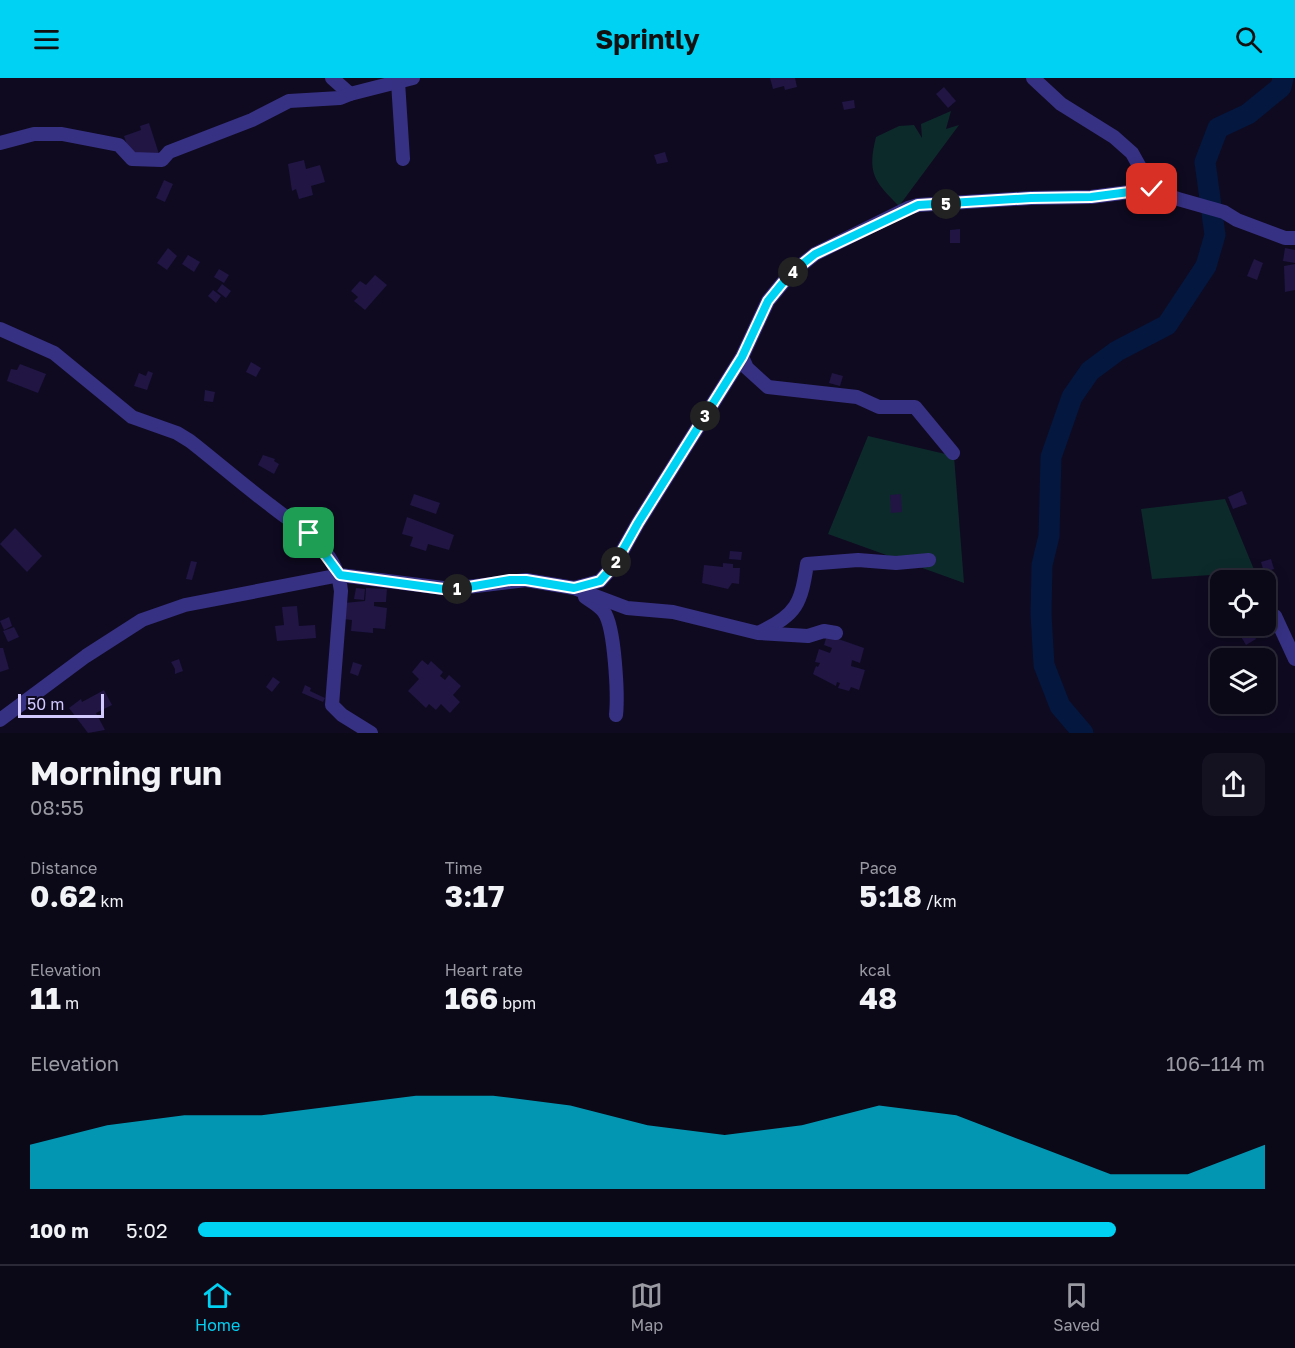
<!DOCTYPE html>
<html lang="en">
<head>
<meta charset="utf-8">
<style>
  :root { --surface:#0b0818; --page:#141121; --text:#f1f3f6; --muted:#9a9aa2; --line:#2b2937; --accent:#00d2f4 }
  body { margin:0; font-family:"Golos Text",sans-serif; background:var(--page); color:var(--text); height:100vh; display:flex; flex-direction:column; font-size:22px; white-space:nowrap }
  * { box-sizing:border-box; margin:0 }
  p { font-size:20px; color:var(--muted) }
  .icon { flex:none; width:33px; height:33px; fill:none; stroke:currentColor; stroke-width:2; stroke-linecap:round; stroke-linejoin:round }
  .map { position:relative; height:655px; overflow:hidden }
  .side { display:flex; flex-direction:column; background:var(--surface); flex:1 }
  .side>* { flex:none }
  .controls { position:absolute; left:1210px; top:492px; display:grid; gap:12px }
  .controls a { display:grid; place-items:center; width:66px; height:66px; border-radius:12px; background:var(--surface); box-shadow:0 3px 15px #0003,0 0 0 2px var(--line); font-size:30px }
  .scale { position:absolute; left:18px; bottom:15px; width:86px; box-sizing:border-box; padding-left:6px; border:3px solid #d2c9ff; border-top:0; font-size:16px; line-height:21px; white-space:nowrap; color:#d2c9ff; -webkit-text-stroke:4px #0f0a20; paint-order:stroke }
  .pin { position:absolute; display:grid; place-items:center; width:51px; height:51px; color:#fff; margin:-26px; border-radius:12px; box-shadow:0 3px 9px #0006 }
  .km { position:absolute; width:30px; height:30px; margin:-15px; border-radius:50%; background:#222; color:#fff; font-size:16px; line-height:30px; text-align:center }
  .round { display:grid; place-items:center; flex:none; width:63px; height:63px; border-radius:12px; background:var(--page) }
  .overview { display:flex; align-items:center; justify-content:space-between; height:102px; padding:0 30px }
  h1 { font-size:33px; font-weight:700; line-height:45px }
  .figures { display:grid; grid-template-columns:repeat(3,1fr); gap:9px; height:102px; padding:6px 30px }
  .figures div { display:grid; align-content:center }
  .figures b { font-size:30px; font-weight:700 }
  .figures small { font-size:16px; font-weight:400 }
  .figures p { font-size:16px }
  .chart { height:168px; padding:12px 30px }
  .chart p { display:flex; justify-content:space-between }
  .chart svg { width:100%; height:108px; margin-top:6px; fill:var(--accent); opacity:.7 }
  ul { padding:0 30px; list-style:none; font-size:20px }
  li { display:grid; grid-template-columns:96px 72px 1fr; align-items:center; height:45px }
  li i { height:15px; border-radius:8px; background:var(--accent) }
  header { display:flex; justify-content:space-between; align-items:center; height:78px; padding:0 30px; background:var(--accent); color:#111; font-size:27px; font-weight:700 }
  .tabs { display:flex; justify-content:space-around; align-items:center; height:84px; border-top:2px solid var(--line); background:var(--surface); font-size:16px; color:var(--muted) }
  .tabs a { display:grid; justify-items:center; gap:3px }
  .tabs .on { color:var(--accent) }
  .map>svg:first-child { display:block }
</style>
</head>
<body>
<header><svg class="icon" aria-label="menu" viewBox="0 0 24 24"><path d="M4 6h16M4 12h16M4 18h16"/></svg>Sprintly<svg class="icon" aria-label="search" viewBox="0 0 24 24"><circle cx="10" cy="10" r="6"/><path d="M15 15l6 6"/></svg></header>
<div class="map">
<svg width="1295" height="655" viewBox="0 0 1295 655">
  <rect width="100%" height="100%" fill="#0f0a20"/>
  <g fill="#0d2a2b">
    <path d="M951 33 946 51 959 47 899 128C874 103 867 95 876 59L899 48 914 47 922 60 921 46Z"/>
    <polygon points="868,358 954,378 964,505 828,456"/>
    <polygon points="1225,421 1255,494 1152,501 1141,431"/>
  </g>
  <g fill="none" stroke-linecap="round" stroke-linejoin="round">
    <polyline stroke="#04173f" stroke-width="21" points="1083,655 1060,628 1044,587 1041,536 1042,487 1049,458 1051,379 1072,319 1090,293 1117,273 1167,247 1206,188 1215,157 1205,84 1218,50 1248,36 1281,9 1283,0"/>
  </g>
  <g fill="#201543">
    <polygon points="770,0 795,0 797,9 785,12 784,8 773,11"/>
    <polygon points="944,9 956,23 948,30 936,16"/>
    <polygon points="854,22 855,30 844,32 842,24"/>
    <polygon points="149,45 159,76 146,80 144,75 131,79 124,58 141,52 140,48"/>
    <polygon points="665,74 668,84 657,86 654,77"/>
    <polygon points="304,82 306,91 320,87 325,104 311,108 313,117 299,121 296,111 292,113 288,86"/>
    <polygon points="164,102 173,106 165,124 156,120"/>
    <polygon points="960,151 960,165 950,165 950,152"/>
    <polygon points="168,170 177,178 167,192 157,185"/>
    <polygon points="1285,170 1295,172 1295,185 1283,183"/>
    <polygon points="188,177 200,184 194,194 182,186"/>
    <polygon points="1254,181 1263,185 1257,202 1247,198"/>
    <polygon points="1295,186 1295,212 1285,214 1284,188"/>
    <polygon points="219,191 229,197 224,205 214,199"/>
    <polygon points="375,197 387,207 365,232 354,223 358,219 351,213 360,203 366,207"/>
    <polygon points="222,206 231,213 226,220 217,213"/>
    <polygon points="213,212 221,218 216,225 208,218"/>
    <polygon points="251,284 261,290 256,299 246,294"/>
    <polygon points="20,286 46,296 38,315 7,303 11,291 17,292"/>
    <polygon points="148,293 153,295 147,312 134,308 139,295 146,298"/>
    <polygon points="832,295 843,298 840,308 829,305"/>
    <polygon points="205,312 215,314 213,324 204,323"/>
    <polygon points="263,377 275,381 274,383 279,386 274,396 258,387"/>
    <polygon points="1242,413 1247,426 1233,431 1228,419"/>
    <polygon points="414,416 440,425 436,436 410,427"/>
    <polygon points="901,416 902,434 891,435 890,417"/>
    <polygon points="407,439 454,457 449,472 428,466 426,473 410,468 413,459 402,456"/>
    <polygon points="15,450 42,478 27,494 0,466"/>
    <polygon points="730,473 742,474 741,482 729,481"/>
    <polygon points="1271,481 1274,491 1264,494 1261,484"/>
    <polygon points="191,483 197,484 192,502 186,501"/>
    <polygon points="723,485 733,486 733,490 740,490 739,506 732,505 728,511 702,505 704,487 723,489"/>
    <polygon points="356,510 365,511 364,522 354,521"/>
    <polygon points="366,510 387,511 386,524 374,524 374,528 387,530 385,551 373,550 373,555 351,553 352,542 342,541 344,525 365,523"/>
    <polygon points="297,528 299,548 315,547 316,560 277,563 275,548 284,547 282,529"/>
    <polygon points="9,539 12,548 4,552 0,543"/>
    <polygon points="1266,545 1273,550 1267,560 1257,555"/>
    <polygon points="14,549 19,559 8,564 3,553"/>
    <polygon points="1249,551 1256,561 1246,567 1240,557"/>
    <polygon points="827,557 864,570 860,585 852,582 851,588 865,592 859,612 851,609 849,613 838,610 840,605 837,604 836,608 813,596 816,588 818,589 820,585 815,584 819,571 830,575 832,570 824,567"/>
    <polygon points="0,570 3,570 9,591 0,594"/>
    <polygon points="179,581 183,593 175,596 175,591 171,584"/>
    <polygon points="422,582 428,587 431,583 443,594 440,598 445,602 449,597 461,608 453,617 460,624 450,635 441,626 436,632 429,626 426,630 408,613 419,601 412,594"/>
    <polygon points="353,584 362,587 358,598 350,595"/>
    <polygon points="273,599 280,604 272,614 266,609"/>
    <polygon points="305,607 311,610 310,613 325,620 323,624 302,615"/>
    <polygon points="104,612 112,627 96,635 105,652 88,655 69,630 81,621 82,624"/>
  </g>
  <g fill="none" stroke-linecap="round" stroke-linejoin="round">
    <g stroke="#373184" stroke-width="14">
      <polyline points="332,0 350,16 413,0"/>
      <polyline points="1033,0 1061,26 1114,59 1132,75 1152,111"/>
      <polyline points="398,4 403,81"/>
      <polyline points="0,65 34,56 62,56 119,67 132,81 162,82 169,74 252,42 289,23 340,20 350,16"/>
      <path d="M0 251 54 275 132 339 177 355 190 363C217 384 243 407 270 427 300 451 337 470 341 513L332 627 342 637 371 655"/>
      <polyline points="742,279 747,290 768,309 857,319 879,329 915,329 953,375"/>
      <polyline points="574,510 600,503 615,486 638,445 742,279 768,223 790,196 815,176 908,130 918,127 1031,120 1091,119 1152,111 1178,121 1224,134 1237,142 1285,160 1295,160"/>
      <path d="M585 519C591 523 600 528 604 534 615 549 618 618 616 637"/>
      <polyline points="1275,538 1295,581"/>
      <path d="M760 554C797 537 801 525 807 486L858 482 896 485 929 482"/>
      <polyline points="0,642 86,578 142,542 185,527 340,497 451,511 526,502 574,510 627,530 673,534 758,555 808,558 824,553 836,555"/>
    </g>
  </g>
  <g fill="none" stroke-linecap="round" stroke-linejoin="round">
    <g stroke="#fff" stroke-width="12">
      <polyline id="route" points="309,455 340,497 451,512 510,502 526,502 574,510 600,503 615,486 638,445 742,279 768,223 790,196 815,176 918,127 1031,120 1091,119 1152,111"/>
    </g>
    <use href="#route" stroke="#00d2f4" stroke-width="8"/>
  </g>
</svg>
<div class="controls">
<a><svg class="icon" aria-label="locate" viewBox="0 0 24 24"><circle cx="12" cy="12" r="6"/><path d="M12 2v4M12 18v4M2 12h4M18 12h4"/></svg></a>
<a><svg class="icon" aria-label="layers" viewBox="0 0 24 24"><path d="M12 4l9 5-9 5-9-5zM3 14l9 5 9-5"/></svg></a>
</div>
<div class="scale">50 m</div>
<div class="pin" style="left:309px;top:455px;background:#1e9e55"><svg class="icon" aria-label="arrive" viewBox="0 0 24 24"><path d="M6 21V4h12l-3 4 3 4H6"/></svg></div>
<div class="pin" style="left:1152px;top:111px;background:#d93025"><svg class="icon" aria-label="check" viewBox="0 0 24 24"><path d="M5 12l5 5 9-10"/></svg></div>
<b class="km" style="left:457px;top:511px">1</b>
<b class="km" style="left:616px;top:484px">2</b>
<b class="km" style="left:705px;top:338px">3</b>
<b class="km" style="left:793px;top:194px">4</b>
<b class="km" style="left:946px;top:126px">5</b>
</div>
<section class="side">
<div class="overview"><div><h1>Morning run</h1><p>08:55</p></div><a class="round"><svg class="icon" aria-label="share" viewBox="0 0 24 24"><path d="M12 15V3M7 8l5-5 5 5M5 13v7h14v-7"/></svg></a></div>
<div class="figures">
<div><p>Distance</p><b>0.62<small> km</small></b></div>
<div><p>Time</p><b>3:17</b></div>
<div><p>Pace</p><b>5:18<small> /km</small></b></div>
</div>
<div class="figures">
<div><p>Elevation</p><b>11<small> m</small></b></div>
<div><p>Heart rate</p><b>166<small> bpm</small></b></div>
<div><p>kcal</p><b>48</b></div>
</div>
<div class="chart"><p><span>Elevation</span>106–114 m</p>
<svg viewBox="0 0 160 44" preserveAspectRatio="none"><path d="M0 44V26L10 18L20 14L30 14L40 10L50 6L60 6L70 10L80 18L90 22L100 18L110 10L120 14L130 26L140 38L150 38L160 26V44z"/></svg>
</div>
<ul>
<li><b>100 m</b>5:02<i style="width:86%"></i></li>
</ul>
</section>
<nav class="tabs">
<a class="on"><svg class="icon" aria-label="home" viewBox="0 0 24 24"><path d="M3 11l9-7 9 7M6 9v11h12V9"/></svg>Home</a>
<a><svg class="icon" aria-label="map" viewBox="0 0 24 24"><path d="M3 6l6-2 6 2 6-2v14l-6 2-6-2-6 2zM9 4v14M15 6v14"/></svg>Map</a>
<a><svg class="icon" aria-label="saved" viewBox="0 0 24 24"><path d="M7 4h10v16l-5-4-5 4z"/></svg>Saved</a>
</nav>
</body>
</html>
